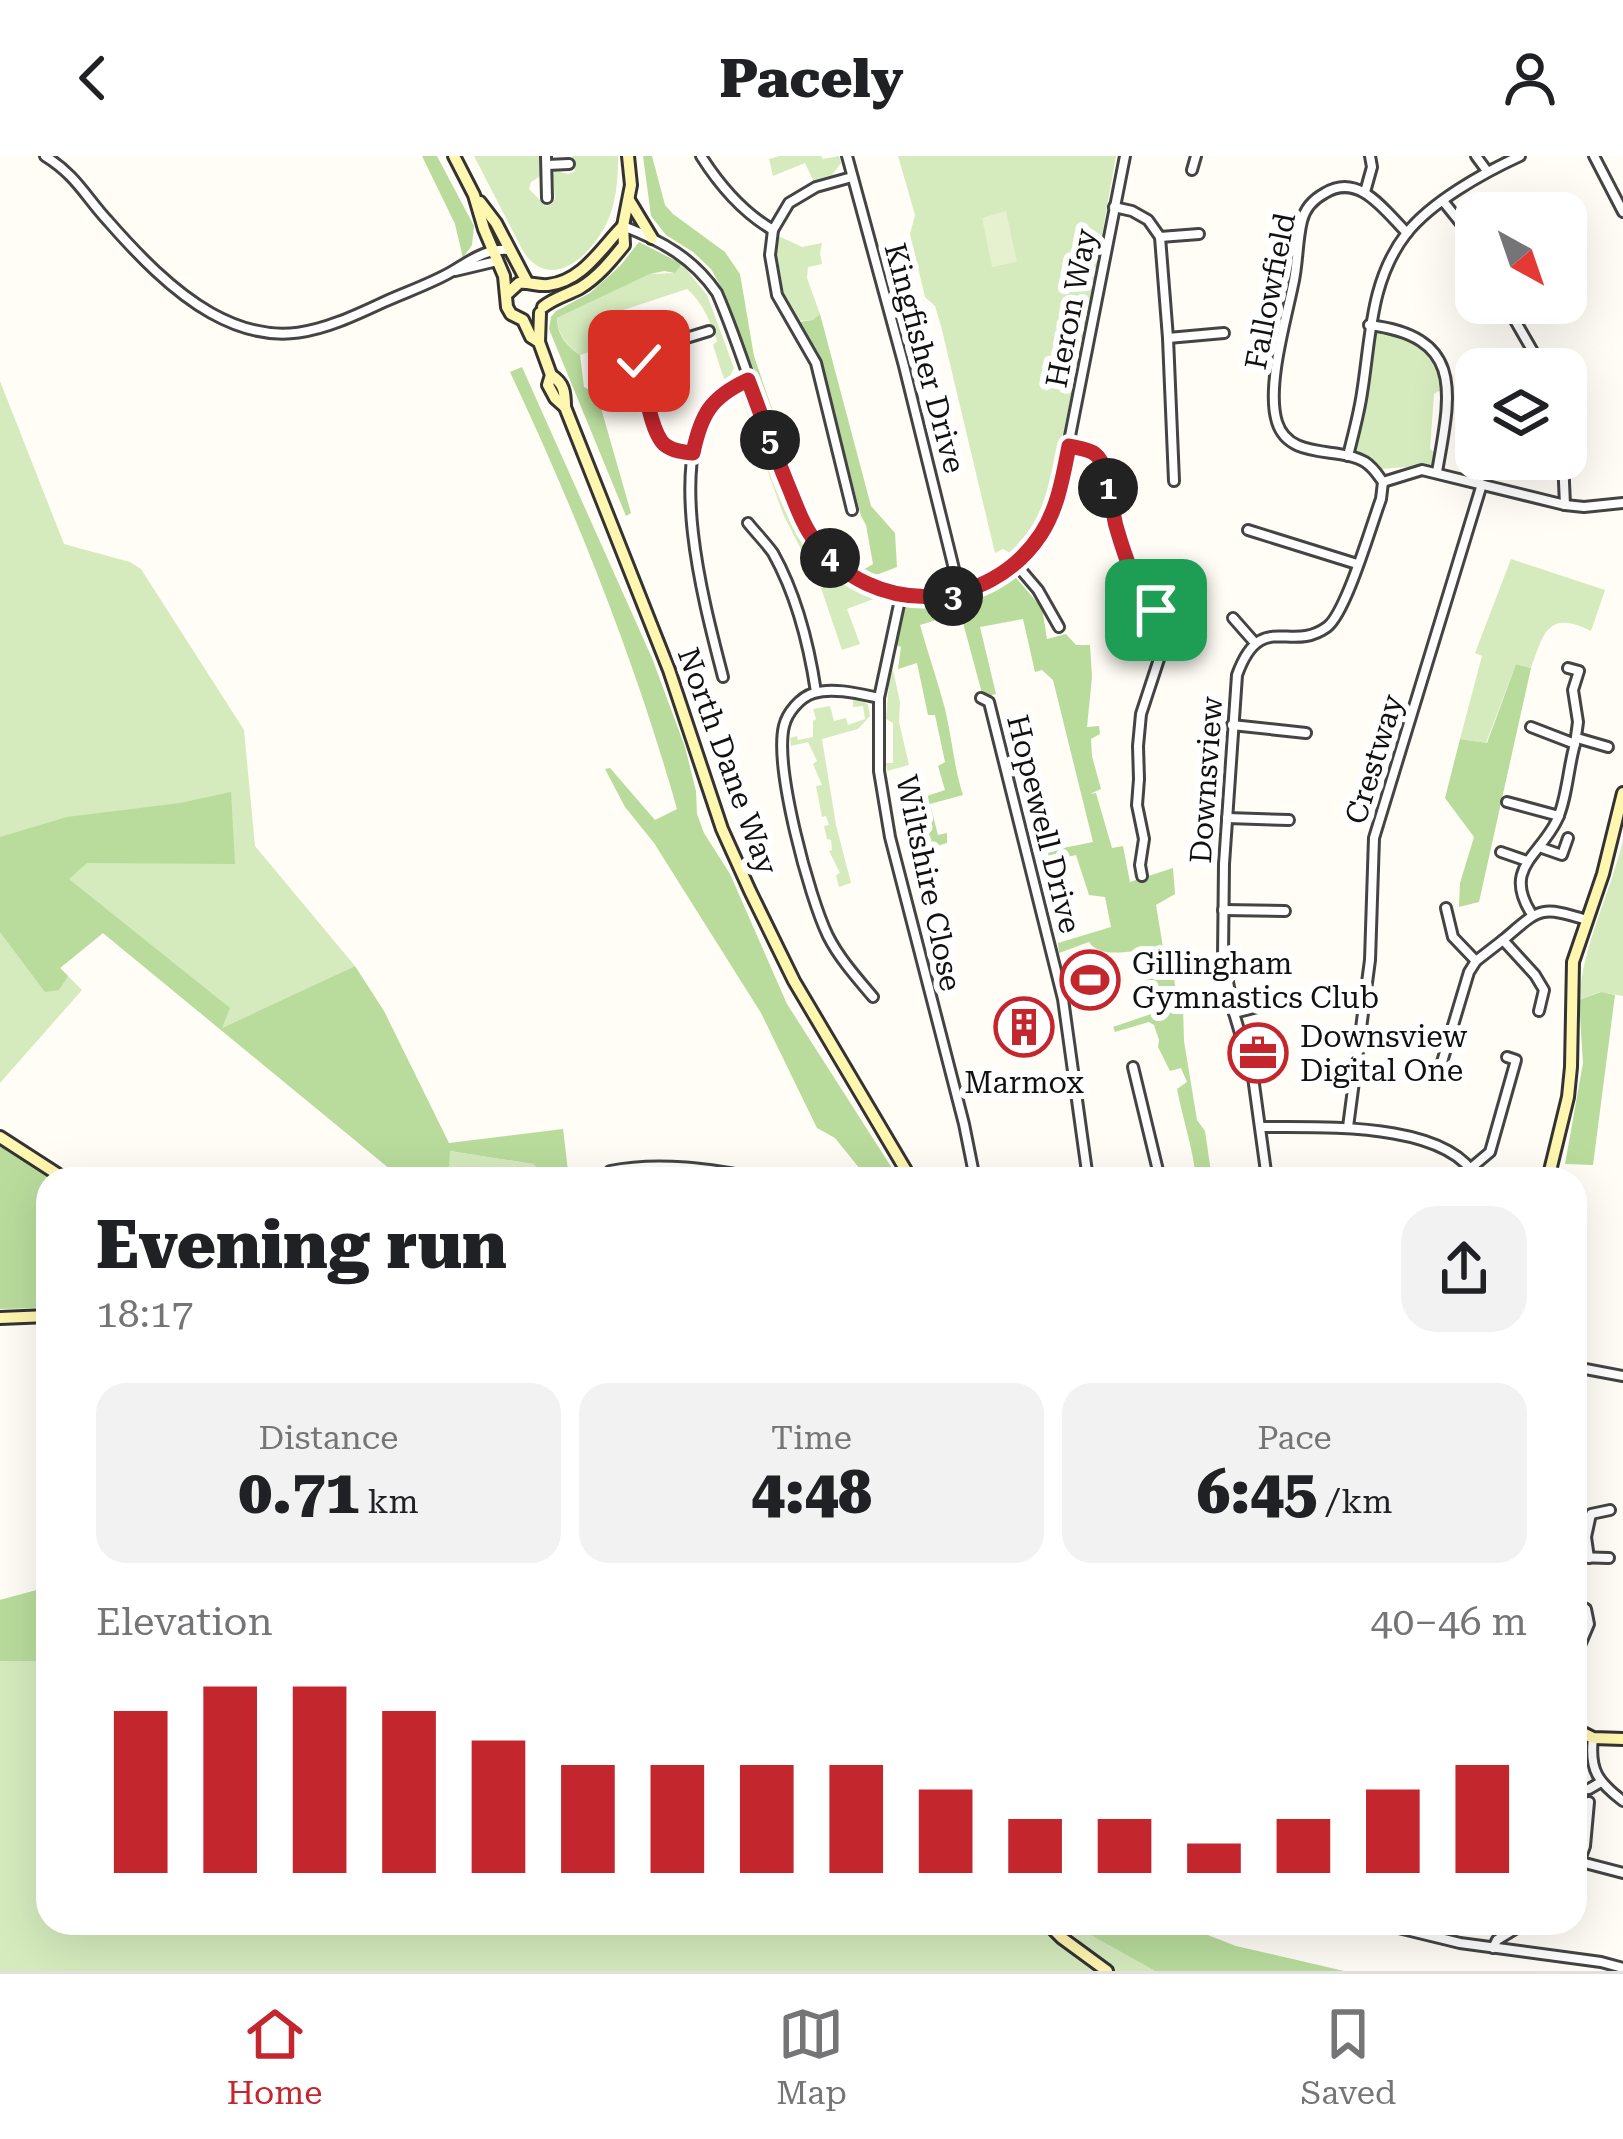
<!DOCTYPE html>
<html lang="en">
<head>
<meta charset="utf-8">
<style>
  :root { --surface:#fff; --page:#f2f2f2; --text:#202124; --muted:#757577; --line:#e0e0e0; --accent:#c4262e }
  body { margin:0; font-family:"Roboto Serif",serif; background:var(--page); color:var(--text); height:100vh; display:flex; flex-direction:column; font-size:45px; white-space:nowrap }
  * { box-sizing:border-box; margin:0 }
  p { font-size:39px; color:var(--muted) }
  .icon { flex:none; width:66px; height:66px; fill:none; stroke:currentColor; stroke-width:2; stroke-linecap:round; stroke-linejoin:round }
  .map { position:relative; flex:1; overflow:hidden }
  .details { position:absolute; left:36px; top:1011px; width:1551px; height:768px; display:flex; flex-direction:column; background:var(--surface); border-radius:36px; box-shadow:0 12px 48px #0002 }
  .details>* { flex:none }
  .needle { width:78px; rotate:140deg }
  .buttons { position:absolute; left:1455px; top:36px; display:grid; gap:24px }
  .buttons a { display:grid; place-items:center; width:132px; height:132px; border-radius:24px; background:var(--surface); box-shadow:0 12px 48px #0002; font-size:60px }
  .pin { position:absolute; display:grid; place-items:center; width:102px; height:102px; color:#fff; margin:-51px; border-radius:24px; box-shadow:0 6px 18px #0006 }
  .km { position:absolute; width:60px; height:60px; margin:-30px; border-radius:50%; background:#222; color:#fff; font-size:33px; line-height:60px; text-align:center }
  .round { display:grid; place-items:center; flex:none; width:126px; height:126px; border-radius:36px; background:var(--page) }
  .headline { display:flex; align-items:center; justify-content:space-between; height:204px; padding:0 60px }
  h1 { font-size:66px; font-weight:800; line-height:90px }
  .figures { display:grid; grid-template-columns:repeat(3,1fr); gap:18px; height:204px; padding:12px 60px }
  .figures div { display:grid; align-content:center; border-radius:30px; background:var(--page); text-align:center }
  .figures b { font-size:60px; font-weight:800 }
  .figures small { font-size:33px; font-weight:400 }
  .figures p { font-size:33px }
  .chart { height:336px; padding:24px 60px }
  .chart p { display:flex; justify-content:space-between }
  .chart svg { width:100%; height:216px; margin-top:12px; stroke:var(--accent); stroke-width:6 }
  header { display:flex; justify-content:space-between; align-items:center; height:156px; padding:0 60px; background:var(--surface); font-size:54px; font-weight:800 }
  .tab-bar { display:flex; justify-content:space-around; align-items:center; height:168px; border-top:3px solid var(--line); background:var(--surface); font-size:33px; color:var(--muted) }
  .tab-bar a { display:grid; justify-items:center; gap:6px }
  .tab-bar .selected { color:var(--accent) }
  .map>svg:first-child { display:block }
</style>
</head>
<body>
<header><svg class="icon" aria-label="back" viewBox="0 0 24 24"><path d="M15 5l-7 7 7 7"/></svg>Pacely<svg class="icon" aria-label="person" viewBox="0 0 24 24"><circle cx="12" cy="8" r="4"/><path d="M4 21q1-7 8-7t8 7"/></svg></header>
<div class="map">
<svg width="1623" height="1815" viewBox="0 0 1623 1815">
  <rect width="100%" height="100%" fill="#fffdf5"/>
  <g fill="#d5ebbd">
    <path d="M474 0H540L542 19 531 26 529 33 546 50 552 48 555 43 553 19 555 15 569 18 575 15 572 0H618C618 19 617 38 611 56 600 91 553 142 523 95Z"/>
    <polygon points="780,0 821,0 823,3 839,0 841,7 832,19 813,24 805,7 773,20 769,3"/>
    <polygon points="898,0 1116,0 1086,170 1049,344 1033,373 1010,397 1003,393 995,397 941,170 935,150 925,141 910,78 915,59"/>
    <path d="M774 78 802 91 822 87 820 97 822 108 808 111 807 122 820 158 814 164 796 165C777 135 773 114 774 78Z"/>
    <path d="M682 108 707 139 734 212 728 224 724 223 713 189 717 185C711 167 702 145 687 133L608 159 617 187 580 199C567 189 557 178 557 162L650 118 675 117Z"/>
    <path d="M1379 173C1413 174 1438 200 1444 232L1434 238 1430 293 1435 297 1432 309 1381 313 1375 306 1355 296 1373 179Z"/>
    <polygon points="0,225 64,388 130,406 141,413 244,574 255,690 355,810 220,873 103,777 60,812 82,834 0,927"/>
    <path d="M741 240 745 243C773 326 787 406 879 441L847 453 860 488 842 494 817 420 812 415 783 358Z"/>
    <path d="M1511 403 1605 434 1591 475C1548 454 1544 476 1531 512L1516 508 1486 587 1460 583 1482 500 1475 497Z"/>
    <polygon points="893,514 900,546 899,566 909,609 887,615 886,607 893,607 893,567 886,563 890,515"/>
    <polygon points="853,542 862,544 868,549 870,560 858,573 822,583 836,669 851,727 839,731 836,719 840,717 829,695 832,694 831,684 827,683 824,670 829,669 826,660 822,661 816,630 822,629 813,608 817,605 808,586 791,590 790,582 797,580 798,584 813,581 813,565 816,563 813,553 830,550 834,565 846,562 848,569 865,563 863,550 853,551"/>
    <path d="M1623 684V840L1600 836 1579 844C1583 788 1610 738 1623 684Z"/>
    <polygon points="449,995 533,1008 551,1023 448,1023"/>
    <polygon points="48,1431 48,1767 1037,1767 1085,1801 1047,1767 1069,1767 1155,1815 0,1815 0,1444"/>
  </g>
  <g fill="#b9dc9c">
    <polygon points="422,0 437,0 474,70 472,89 463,102 455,68"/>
    <polygon points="643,0 652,0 665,49 673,58 725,96 740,118 754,200 802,341 725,138 711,113 693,96 666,79 651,60"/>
    <path d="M639 86 682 108 675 117 664 115 650 118 557 162C557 179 567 190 580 199L584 231 597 238 631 357 626 360 549 173 551 161 556 155 590 137 620 110Z"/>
    <polygon points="820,158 871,350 895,377 897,411 879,418 868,419 863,414 873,408 866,369 861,360 819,198 799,166 813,164"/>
    <path d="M522 211 652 502 685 591 696 635 697 658 704 677 730 718 787 848 899 1023H868L835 982 817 972 761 857 654 687 625 651 605 613 610 612 655 664 677 653C635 504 576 357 510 216Z"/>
    <path d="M1012 417 1042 452 1047 483 1066 478 1076 489H1090L1092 521 1087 571 1099 570 1100 578 1091 583 1092 600 1101 633 1090 638 1096 637 1112 692 1123 690 1130 726 1173 712 1175 738 1156 749 1164 797 1149 805 1153 812 1172 807 1176 836 1158 841 1163 855 1183 851 1184 885 1197 964 1205 975 1212 1023H1196C1193 992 1183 964 1177 933L1187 926 1181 912 1170 915 1158 891 1159 884 1154 869 1149 866 1115 876 1113 871 1151 858 1136 795C1121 796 1099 801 1089 786L1059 797 1058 787 1111 771 1105 741 1089 739 1076 699 1049 705 1048 695 1093 686 1053 524 1042 514 1035 516 1023 463 980 471 996 538 983 541 962 463 969 455 966 442 993 432Z"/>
    <path d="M957 443 960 457 920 469C928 497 938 526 945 553 952 582 954 612 963 639L930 648 938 679 947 677V687L930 692 918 643 945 634 938 610 945 606 935 559H928L917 507 898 513 901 491 894 488 903 453 909 446Z"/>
    <polygon points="1516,508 1531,512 1479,746 1459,751 1460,727 1474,681 1445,642 1460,583 1487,587"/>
    <polygon points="231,636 235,708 87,707 69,723 230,852 222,872 355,810 384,855 449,987 563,973 569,1023 551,1023 533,1008 450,995 448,1023 402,1023 103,777 60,812 68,820 59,834 45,836 0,776 0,681 67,661 180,647"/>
    <polygon points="1601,836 1615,839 1593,1009 1565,1008 1583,907 1579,844"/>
    <polygon points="0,988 55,1023 48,1023 48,1152 0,1153"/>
    <polygon points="48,1431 48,1505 0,1505 0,1444"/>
    <polygon points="1069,1767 1177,1767 1236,1790 1344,1815 1155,1815"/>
  </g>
  <polygon fill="#e6f2cf" points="1006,55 1017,106 992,111 982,62"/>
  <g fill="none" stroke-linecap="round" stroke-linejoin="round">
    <g stroke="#444" stroke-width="14">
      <g id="street">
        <path d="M45 0C76 19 85 40 108 65 137 98 172 135 211 157 277 194 320 176 384 146 406 136 430 128 451 116 470 105 486 92 509 94"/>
        <polyline points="546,0 547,42"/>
        <path d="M701 0C720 30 742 56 773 74"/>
        <polyline points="847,0 904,210 955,417"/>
        <polyline points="1476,0 1487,15"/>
        <polyline points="1594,0 1623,56"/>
        <polyline points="547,9 569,8"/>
        <polyline points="1192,14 1196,0"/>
        <polyline points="852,21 816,31 789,47 773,74 770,99 777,139 816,207 852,354"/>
        <polyline points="1365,36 1372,11 1370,0"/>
        <polyline points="1443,45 1476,86"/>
        <polyline points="1114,51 1132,55 1148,64 1160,81 1168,182 1174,325"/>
        <path d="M623 70C662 85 693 102 717 137 740 190 756 247 777 301 810 388 838 443 943 441 980 440 1021 407 1041 378 1049 366 1054 350 1059 336L1125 0"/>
        <polyline points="1160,81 1199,78"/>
        <polyline points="455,115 497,105"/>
        <polyline points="1505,147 1543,213"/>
        <polyline points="678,166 683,183 670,187 639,205 658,281 668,292 693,297"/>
        <path d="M1369 169C1467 181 1450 240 1437 316"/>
        <polyline points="1168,182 1224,177"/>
        <polyline points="683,183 709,175"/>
        <polyline points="1069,291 1093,296 1100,303 1115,365 1132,419 1143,440 1156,454 1161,497 1141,558 1138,590 1139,623 1137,649 1144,683 1140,709 1142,720"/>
        <path d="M1348 300C1353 279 1359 258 1362 237 1371 181 1370 125 1406 78 1431 46 1483 17 1520 0"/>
        <polyline points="1563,303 1565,349"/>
        <polyline points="1383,326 1422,314 1565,349 1584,351 1623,347"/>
        <path d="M748 367C756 377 766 387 773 397 796 438 809 489 816 536"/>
        <polyline points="1248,374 1357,408"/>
        <polyline points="1015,407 1038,434 1059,471"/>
        <polyline points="901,439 879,542 879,615 890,681 964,968 975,1023"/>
        <polyline points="1233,462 1255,487"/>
        <path d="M723 521C705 451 667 313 710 249 718 235 734 230 748 224"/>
        <polyline points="981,542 989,546 1063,843 1088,1023"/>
        <polyline points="1232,569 1306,577"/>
        <polyline points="1531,571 1575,588 1578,566 1573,534 1579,515 1568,512"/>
        <polyline points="1577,582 1608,591"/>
        <polyline points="1507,646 1559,660"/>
        <polyline points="1227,662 1289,664"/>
        <polyline points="1539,691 1562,699 1568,682"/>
        <polyline points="1501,696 1527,705"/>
        <polyline points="1446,752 1453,781 1476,805"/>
        <polyline points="1223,754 1285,755"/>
        <path d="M1531 757C1503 712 1539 701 1557 664 1567 643 1568 612 1575 588"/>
        <path d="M873 841C857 822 839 802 828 780 809 741 774 611 784 570 787 557 800 541 814 537 833 531 860 538 879 542"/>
        <path d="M1539 855 1544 834 1535 819 1503 784C1540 753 1538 749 1587 764"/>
        <polyline points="1234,857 1281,845"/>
        <polyline points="1442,906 1469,816 1476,805 1503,784"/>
        <polyline points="1133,911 1160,1023"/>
        <path d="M1261 971C1317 972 1447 964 1477 1023"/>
        <polyline points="1348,971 1370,804 1374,682 1482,328"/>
        <polyline points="1471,1012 1490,996 1516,904 1507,901"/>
        <path d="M610 1015C659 1005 713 1013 762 1023"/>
        <path d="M1267 1023 1253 921 1234 857 1223 800 1224 708 1237 519C1261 453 1290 498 1327 471 1346 457 1371 370 1381 343L1383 326C1378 319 1373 311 1365 306 1339 290 1289 305 1277 266 1266 231 1286 164 1293 129 1298 108 1297 85 1302 65 1305 52 1314 43 1325 37 1359 16 1385 55 1407 77"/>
        <polyline points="1575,1175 1579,1150 1580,1077"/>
        <polyline points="1575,1211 1623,1220"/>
        <polyline points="1575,1401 1609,1402"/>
        <polyline points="1589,1402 1586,1381 1591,1358 1610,1354"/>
        <polyline points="1575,1447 1586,1453 1589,1468 1575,1501"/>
        <path d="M1593 1582C1589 1614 1598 1626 1623 1645"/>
        <polyline points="1575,1634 1589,1633 1601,1626"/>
        <polyline points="1581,1706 1623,1717"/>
        <polyline points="1575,1717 1585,1690 1589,1646"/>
        <polyline points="1378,1767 1460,1787 1601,1806 1623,1812"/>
        <polyline points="1493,1792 1497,1784 1525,1767"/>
      </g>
    </g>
    <g stroke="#333" stroke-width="16">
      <g id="secondary">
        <polyline points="454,0 474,39 484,73 504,120 507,151 511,158 523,164 531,181 539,186 551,219 548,229 555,242 565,251"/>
        <polyline points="629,44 652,82"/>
        <polyline points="480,46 496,67 527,126"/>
        <path d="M507 138 519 127C529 126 538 130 548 129 583 125 601 92 623 70"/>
        <path d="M543 151C554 142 567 139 580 132 598 121 611 105 624 89L623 70 631 29 628 0"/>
        <polyline points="539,186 540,157"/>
        <path d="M551 219C564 227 565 236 565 251L669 514 722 673 750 735 794 825 911 1023"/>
        <polyline points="0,981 65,1023"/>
        <polyline points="1548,1023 1568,941 1571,911 1573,806 1603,718 1623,637"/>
        <polyline points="0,1162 48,1160"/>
        <polyline points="1575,1573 1593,1582 1623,1583"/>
        <polyline points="1047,1767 1062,1782 1107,1815"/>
      </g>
    </g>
    <use href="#street" stroke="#fff" stroke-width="8"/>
    <use href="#secondary" stroke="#fff6b0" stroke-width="10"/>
  </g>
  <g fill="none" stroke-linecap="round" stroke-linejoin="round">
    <g stroke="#fff" stroke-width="24">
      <path id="route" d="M639 205C644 225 650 277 665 289 673 295 683 296 693 297 701 258 711 241 748 224 761 258 773 293 787 327 795 346 802 368 815 385 872 462 988 458 1041 378 1058 352 1063 320 1069 290 1077 292 1089 293 1095 298 1110 309 1111 352 1116 370 1125 401 1134 430 1156 454"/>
    </g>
    <use href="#route" stroke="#c4262e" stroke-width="15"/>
  </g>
  <defs>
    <g id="stadium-ring" transform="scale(3)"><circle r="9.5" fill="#fff" stroke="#c4262e" stroke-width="1.5"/><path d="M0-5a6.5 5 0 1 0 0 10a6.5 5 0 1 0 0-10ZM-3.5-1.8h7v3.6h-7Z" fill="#c4262e"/></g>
    <g id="building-ring" transform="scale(3)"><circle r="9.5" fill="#fff" stroke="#c4262e" stroke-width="1.5"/><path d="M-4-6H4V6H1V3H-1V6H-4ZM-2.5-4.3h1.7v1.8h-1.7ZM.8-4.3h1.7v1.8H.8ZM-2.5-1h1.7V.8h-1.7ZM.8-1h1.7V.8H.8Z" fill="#c4262e"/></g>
    <g id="office-ring" transform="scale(3)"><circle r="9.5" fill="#fff" stroke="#c4262e" stroke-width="1.5"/><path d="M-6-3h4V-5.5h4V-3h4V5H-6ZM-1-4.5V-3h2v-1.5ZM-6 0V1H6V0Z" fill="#c4262e"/></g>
  </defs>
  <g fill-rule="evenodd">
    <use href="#stadium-ring" x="1090" y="824"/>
    <use href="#building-ring" x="1024" y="871"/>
    <use href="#office-ring" x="1258" y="897"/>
  </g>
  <g text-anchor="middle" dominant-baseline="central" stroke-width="12" stroke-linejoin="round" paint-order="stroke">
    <g font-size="30" fill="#111" stroke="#fff">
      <text transform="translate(1270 135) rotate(-79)">Fallowfield</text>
      <text transform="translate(1071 152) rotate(-79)">Heron Way</text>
      <text transform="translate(925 202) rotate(75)">Kingfisher Drive</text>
      <text transform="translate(1374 603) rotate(-73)">Crestway</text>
      <text transform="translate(728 605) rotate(70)">North Dane Way</text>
      <text transform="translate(1206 624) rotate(-86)">Downsview</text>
      <text transform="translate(1044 668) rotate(76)">Hopewell Drive</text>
      <text transform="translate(929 727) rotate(78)">Wiltshire Close</text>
    </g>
    <g font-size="30" fill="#111" stroke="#fff" text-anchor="start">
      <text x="1132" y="807">Gillingham<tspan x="1132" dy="34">Gymnastics Club</tspan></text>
      <text x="1300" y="880">Downsview<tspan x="1300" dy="34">Digital One</tspan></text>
      <text x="1024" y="926" text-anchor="middle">Marmox</text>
    </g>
  </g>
</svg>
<div class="buttons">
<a><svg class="needle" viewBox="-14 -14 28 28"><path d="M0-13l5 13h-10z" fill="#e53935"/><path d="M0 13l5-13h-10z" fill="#757577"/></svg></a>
<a><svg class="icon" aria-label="layers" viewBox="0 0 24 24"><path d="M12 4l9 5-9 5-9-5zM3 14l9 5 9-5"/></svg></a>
</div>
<div class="pin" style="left:1156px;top:454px;background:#1e9e55"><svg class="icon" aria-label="arrive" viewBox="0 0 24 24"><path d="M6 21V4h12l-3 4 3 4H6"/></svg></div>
<div class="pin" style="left:639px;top:205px;background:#d93025"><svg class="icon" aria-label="check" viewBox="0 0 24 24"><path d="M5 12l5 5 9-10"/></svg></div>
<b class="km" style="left:1108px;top:332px">1</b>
<b class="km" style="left:953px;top:440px">3</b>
<b class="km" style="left:830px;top:402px">4</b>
<b class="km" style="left:770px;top:284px">5</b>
<section class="details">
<div class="headline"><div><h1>Evening run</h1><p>18:17</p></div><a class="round"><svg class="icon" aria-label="share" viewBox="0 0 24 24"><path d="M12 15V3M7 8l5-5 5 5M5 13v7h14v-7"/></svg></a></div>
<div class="figures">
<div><p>Distance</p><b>0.71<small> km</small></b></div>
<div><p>Time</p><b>4:48</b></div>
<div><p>Pace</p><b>6:45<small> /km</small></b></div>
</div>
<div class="chart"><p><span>Elevation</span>40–46 m</p>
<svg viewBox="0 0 160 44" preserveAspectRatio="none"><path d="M5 44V11M15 44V6M25 44V6M35 44V11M45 44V17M55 44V22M65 44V22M75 44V22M85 44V22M95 44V27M105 44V33M115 44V33M125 44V38M135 44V33M145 44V27M155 44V22"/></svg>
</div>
</section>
</div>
<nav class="tab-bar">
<a class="selected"><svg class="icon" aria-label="home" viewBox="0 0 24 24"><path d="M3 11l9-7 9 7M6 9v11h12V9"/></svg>Home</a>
<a><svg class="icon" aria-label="map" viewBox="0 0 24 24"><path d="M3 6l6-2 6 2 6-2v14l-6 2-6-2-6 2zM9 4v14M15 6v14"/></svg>Map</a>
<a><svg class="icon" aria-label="saved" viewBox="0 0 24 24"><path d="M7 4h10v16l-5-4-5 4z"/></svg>Saved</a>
</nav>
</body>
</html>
